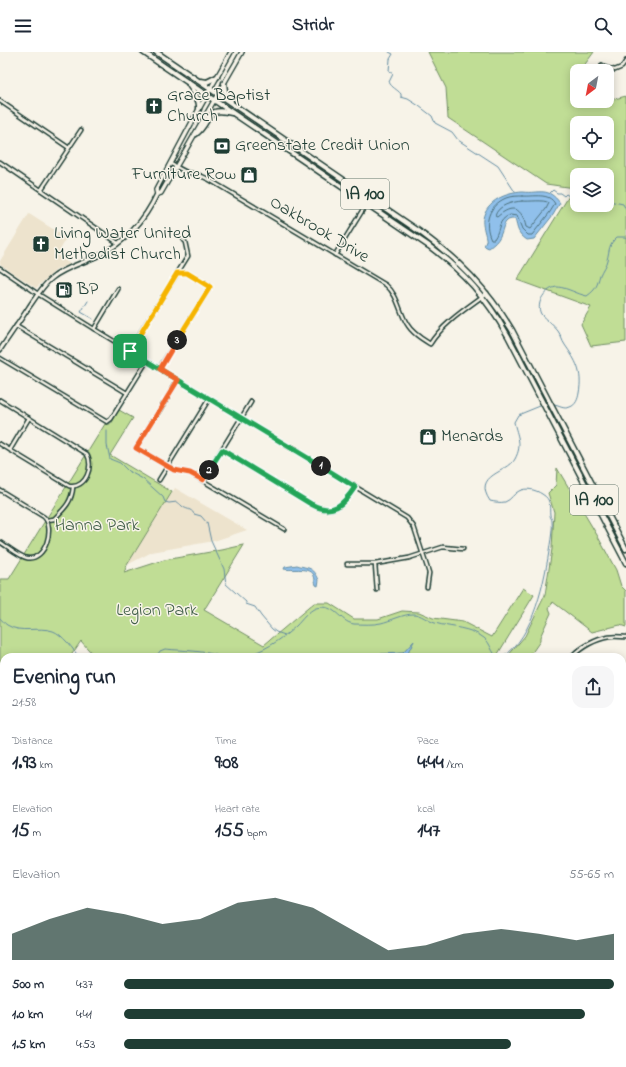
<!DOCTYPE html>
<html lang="en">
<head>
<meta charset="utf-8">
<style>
  :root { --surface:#fff; --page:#f6f6f7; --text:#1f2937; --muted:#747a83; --accent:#1f3d34 }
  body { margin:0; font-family:"Indie Flower",sans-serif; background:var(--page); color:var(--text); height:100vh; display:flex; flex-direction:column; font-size:15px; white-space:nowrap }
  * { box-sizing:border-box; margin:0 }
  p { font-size:13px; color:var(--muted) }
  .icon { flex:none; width:22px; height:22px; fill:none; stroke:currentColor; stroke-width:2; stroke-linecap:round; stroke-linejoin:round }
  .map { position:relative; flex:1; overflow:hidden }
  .side { position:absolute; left:0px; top:601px; width:626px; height:414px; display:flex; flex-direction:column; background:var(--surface); border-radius:12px 12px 0 0; box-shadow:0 2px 10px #0003 }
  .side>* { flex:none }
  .needle { width:26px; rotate:212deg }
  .fabs { position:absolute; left:570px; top:12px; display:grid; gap:8px }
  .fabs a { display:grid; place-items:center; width:44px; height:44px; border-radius:8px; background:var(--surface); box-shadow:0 2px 10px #0003; font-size:20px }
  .pin { position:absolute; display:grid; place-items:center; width:34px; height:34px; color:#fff; margin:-17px; border-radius:8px; box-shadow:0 2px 6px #0006 }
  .km { position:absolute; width:20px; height:20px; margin:-10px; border-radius:50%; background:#222; color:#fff; font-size:11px; line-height:20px; text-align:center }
  .round { display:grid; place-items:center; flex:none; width:42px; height:42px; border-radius:12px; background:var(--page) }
  .overview { display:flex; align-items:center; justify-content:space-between; height:68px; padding:0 12px }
  h1 { font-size:22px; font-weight:800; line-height:30px }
  .metrics { display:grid; grid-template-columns:repeat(3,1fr); gap:6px; height:68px; padding:4px 12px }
  .metrics div { display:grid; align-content:center }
  .metrics b { font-size:20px; font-weight:800 }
  .metrics small { font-size:11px; font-weight:400 }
  .metrics p { font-size:11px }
  .chart { height:112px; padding:8px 12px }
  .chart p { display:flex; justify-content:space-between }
  .chart svg { width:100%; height:72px; margin-top:4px; fill:var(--accent); opacity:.7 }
  ul { padding:0 12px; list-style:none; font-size:13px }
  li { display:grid; grid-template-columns:64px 48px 1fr; align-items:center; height:30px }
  li i { height:10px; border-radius:5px; background:var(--accent) }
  header { display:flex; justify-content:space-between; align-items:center; height:52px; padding:0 12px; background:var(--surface); font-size:18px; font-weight:800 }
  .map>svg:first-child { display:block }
</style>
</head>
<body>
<header><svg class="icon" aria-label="menu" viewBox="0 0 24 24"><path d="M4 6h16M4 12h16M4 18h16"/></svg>Stridr<svg class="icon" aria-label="search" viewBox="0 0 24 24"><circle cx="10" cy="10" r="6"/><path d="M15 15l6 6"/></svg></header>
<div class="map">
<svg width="626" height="1015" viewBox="0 0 626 1015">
  <rect width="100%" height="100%" fill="#f7f3e8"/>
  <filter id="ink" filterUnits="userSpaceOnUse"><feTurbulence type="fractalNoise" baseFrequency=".025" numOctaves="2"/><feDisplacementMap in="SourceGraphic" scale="8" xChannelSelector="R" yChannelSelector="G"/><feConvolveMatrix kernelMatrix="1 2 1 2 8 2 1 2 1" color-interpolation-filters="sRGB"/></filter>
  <g filter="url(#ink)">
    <g fill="#ede3cd">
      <polygon points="29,162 67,186 57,203 70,212 56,218 36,236 0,212 0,209"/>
      <polygon points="175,436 247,478 214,489 152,500 127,513"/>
      <polygon points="623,967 626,976 626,1015 610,1015 604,1011 622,1011 622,968"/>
    </g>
    <g fill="#c0dd95" stroke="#708d64" fill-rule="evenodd">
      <path d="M428 0H594L580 19H577V22L572 29 577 32V49H607L626 44V290L591 294 581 272 591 255 517 228 574 136 546 132 448 66 446 36ZM577 71H607V101H577ZM577 123H607V153H577Z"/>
      <polygon points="119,358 133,366 110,403 172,440 127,513 124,521 164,508 222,498 244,493 204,558 264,593 314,551 329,551 354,567 378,567 402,559 419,560 433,566 463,570 492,585 523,536 534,543 496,605 95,605 81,589 70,605 4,605 4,690 0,696 0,527 9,527 105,372 111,372"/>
      <polygon points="557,416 597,483 616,518 621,534 626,539 626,575 620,573 592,580 553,550 549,556 551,561 540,585 540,589 529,605 507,605 525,584 545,543 552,497 554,460 548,441 556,433"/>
    </g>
    <g fill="#90c0eb" stroke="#638ca2">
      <path d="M522 140C541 142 547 134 560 151L553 163 534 187 527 188C517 181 518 177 515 167 503 166 504 176 500 184 498 189 493 193 489 196L484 194C485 191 487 189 486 186 485 180 482 173 483 167 486 148 507 141 522 140Z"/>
      <path d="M297 513C309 517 313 514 319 528L318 534 316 533C315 530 315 526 314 524 312 514 291 519 284 517L285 515Z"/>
      <polygon points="414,589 408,601 408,605 373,605 379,602 403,601"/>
    </g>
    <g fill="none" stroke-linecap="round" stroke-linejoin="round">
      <g stroke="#4c717d" stroke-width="1">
        <path d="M522 144C534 145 549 140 555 152L550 160 532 183H528L522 177 517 164 510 163C497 168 501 177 494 187H491C483 171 489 153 506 146 511 144 517 144 522 144Z"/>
        <path d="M522 149C529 150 544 147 549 151L546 157 530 177 526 175C522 156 513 151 497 165L495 164C498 153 512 150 522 149Z"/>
      </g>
      <g stroke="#638ca2" stroke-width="1">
        <path d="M389 0 393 2 390 7 389 19 393 22 389 30C392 36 397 37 401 42V45L408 47 419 54 432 64 435 71 452 80 458 88 498 114 515 140"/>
        <polyline points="550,141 553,138 557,141 560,141 564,144 566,142 577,149"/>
        <polyline points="607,147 609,149 623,152 626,158"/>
        <polyline points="88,249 81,260 93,267"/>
        <path d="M553 353C559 353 563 358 570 355 576 353 578 347 579 341 583 320 576 309 565 293 562 289 561 283 558 279 554 273 545 268 541 262 535 251 546 235 558 235 568 236 577 242 587 244 597 237 597 233 600 223 602 218 606 213 607 208 610 197 608 193 617 185H625L626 186"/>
        <path d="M107 379V393L110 407 120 411 128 419 143 427 163 445 165 450 169 451 177 450C179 451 180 452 182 454 186 458 191 456 194 462L201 464 207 471 211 489 224 517 226 532 246 550V552L255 555 261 564 272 577 276 580 285 583"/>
        <path d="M0 566C2 568 4 571 7 573 21 582 38 574 53 579 62 582 73 597 79 605"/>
        <path d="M156 605 160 599 165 597C184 599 204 598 222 605"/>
        <path d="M241 605C263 600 280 589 296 574 302 568 308 559 316 556 336 551 339 570 354 572 363 572 372 573 381 571 390 569 404 562 413 562 421 562 428 569 435 571 452 576 470 575 484 586 491 591 491 601 498 605"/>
        <path d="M503 605C534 585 545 527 550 493 551 486 553 476 552 469 552 467 550 465 550 463 549 454 552 448 542 442 536 438 526 435 519 439 514 441 511 448 505 450 500 451 495 450 490 449 472 422 508 421 515 407 523 392 517 384 514 370L518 363 540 354H543"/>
        <polyline points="165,1015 171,1011"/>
      </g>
      <g stroke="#1f3d34" stroke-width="5.5">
        <g id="minor">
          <polyline points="602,13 606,16 615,18 622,15 626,9"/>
          <polyline points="0,49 69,96"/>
          <polyline points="0,110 118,191"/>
          <path d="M171 112 186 120 199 123 208 127 386 233C398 243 399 259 407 272 412 281 422 287 430 292 443 271 467 256 487 241"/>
          <polyline points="41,138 81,78"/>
          <polyline points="335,203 370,146"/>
          <polyline points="0,216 38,242 94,277 407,466 414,475 429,521 427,535"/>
          <polyline points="16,274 127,341"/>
          <polyline points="94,277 118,237"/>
          <polyline points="129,299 188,204 185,190 183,188"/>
          <polyline points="0,306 107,370 111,367 147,309"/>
          <polyline points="159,317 210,235 187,221 177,221"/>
          <polyline points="178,328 136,396 174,418 190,421 284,477"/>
          <path d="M0 348 87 402C94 414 86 437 69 434L0 392"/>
          <polyline points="10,398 29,366"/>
          <path d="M222 398 311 452C333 464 343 453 355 435"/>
          <polyline points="159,428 209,347"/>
          <polyline points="203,428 251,350"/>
          <path d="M0 438 44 465C55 475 46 509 27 506 20 505 7 494 0 490"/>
          <path d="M47 468 54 467C64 457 72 450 73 435"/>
          <polyline points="347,512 375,512 409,506 443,495 463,497"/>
          <polyline points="375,512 377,538"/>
          <path d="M572 605C581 595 596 587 609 585 615 584 621 585 626 585"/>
          <polyline points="622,748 626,742"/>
          <polyline points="0,756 4,759"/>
          <polyline points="0,842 4,836"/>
          <polyline points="0,884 4,885"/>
          <polyline points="0,970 4,963"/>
          <polyline points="600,1011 606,1015"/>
          <polyline points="0,1013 4,1015"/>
          <polyline points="38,1015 40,1011"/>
          <polyline points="313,1015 317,1011"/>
          <polyline points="370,1015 373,1011"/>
          <polyline points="519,1015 522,1011"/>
          <polyline points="567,1015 569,1011"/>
        </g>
      </g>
      <g stroke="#1f3d34" stroke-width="6">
        <path id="tertiary" d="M0 298C10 283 20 269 29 255 36 245 43 233 52 226 65 215 84 211 99 203 125 191 145 168 157 142"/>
      </g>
      <g stroke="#1f3d34" stroke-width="6">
        <g id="secondary">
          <polyline points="231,0 199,57 156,138 157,142 161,141 242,0"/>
          <polyline points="276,1011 281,1015"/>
        </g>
      </g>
      <g stroke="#1f3d34" stroke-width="6">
        <g id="primary">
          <polyline points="622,908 626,908"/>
          <polyline points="622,913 626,913"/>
          <polyline points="0,952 4,954"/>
        </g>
      </g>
      <g stroke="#1f3d34" stroke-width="7">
        <g id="trunk">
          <path d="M143 0 429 194C465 221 486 245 508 284L626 511"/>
          <path d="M156 0 420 180C459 208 487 237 512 278L626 497"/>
          <polyline points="201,29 207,30 217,25"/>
          <polyline points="224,31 225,39 231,49"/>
          <path d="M189 33C194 40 200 48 199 57"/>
          <path d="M196 82C212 69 204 54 232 61"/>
          <polyline points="622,822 626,800"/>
          <polyline points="626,842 626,856"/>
          <polyline points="622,930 626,957"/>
        </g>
      </g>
      <use href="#minor" stroke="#f7f3e8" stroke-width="2.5"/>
      <use href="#tertiary" stroke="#f7f3e8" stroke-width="3"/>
      <use href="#secondary" stroke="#f7f3e8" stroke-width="3.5"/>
      <use href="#primary" stroke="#f7f3e8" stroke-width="3.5"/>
      <use href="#trunk" stroke="#f7f3e8" stroke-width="4"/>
    </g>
  </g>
  <g fill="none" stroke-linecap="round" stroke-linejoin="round" filter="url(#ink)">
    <g stroke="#fff" stroke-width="8">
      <polyline id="split-1" points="130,299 321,414"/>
    </g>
    <g stroke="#fff" stroke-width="8">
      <path id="split-2" d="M209 418 222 398 311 452C333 464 343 453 355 435L321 414"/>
    </g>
    <g stroke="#fff" stroke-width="8">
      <polyline id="split-3" points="177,288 160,317 178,328 136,396 174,418 190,421 203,428 209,418"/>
    </g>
    <g stroke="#fff" stroke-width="8">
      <polyline id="split-4" points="130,299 177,221 187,221 210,235 177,288"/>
    </g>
    <use href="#split-1" stroke="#22a559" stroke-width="5"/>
    <use href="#split-2" stroke="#22a559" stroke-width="5"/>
    <use href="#split-3" stroke="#f0652b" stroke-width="5"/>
    <use href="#split-4" stroke="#f5b400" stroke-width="5"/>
  </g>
  <defs>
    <g id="church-square" transform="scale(0.9)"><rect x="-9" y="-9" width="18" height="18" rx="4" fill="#1f3d34" stroke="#f7f3e8"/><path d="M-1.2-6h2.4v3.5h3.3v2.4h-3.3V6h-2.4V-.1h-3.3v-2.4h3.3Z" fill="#fff"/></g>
    <g id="bank-square" transform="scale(0.9)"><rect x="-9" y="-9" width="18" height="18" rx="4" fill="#1f3d34" stroke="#f7f3e8"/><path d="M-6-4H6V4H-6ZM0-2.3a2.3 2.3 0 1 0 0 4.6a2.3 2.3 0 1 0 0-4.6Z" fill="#fff"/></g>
    <g id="shop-square" transform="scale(0.9)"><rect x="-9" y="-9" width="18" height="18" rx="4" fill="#1f3d34" stroke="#f7f3e8"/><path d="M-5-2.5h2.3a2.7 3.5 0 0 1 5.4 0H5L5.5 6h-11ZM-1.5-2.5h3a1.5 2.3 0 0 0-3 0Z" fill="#fff"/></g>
    <g id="fuel-square" transform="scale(0.9)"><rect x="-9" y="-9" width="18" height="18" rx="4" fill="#1f3d34" stroke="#f7f3e8"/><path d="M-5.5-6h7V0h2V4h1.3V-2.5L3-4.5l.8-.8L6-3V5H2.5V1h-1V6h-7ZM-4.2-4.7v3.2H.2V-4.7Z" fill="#fff"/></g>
  </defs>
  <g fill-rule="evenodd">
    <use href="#church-square" x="154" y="54"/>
    <use href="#bank-square" x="222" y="94"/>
    <use href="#shop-square" x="249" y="123"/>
    <use href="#church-square" x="41" y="192"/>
    <use href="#fuel-square" x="64" y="238"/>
    <use href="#shop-square" x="428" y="385"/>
  </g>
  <g text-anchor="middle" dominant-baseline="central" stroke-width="3" stroke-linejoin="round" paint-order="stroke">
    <g fill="#f7f3e8" stroke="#60746a" stroke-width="1">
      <rect x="341" y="127" width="48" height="30" rx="3"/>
      <rect x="570" y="433" width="48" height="30" rx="3"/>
    </g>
    <g font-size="17" font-weight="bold" fill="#1f3d34">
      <text x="365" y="142">IA 100</text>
      <text x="594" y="448">IA 100</text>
    </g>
    <g font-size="18" fill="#1f3d34" stroke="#f7f3e8" text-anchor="start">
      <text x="167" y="44">Grace Baptist<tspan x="167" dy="21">Church</tspan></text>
      <text x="235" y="94">Greenstate Credit Union</text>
      <text x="236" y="123" text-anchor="end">Furniture Row</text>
      <text x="54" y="182">Living Water United<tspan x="54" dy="21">Methodist Church</tspan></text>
      <text x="77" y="238">BP</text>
      <text x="441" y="385">Menards</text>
    </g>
    <g font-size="18" fill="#1f3d34" stroke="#f7f3e8">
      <text transform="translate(319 178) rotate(31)">Oakbrook Drive</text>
    </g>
    <g font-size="18" fill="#3f5d47" stroke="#f7f3e8">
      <text x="97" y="474">Hanna Park</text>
      <text x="157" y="559">Legion Park</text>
    </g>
  </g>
</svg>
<div class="fabs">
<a><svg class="needle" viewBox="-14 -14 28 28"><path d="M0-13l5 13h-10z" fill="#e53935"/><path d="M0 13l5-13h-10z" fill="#747a83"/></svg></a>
<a><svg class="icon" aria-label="locate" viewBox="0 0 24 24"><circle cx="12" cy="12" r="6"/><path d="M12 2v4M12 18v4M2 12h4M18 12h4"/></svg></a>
<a><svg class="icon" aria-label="layers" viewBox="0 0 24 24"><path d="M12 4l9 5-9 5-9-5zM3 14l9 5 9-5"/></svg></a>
</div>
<div class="pin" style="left:130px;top:299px;background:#1e9e55"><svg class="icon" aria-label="arrive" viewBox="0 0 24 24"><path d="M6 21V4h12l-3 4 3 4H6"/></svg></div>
<b class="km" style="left:321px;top:414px">1</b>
<b class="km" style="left:209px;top:418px">2</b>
<b class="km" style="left:177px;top:288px">3</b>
<section class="side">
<div class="overview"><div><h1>Evening run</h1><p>21:58</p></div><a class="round"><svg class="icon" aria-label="share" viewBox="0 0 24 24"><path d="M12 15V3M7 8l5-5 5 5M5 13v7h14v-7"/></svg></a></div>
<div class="metrics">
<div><p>Distance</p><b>1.93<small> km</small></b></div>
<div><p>Time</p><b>9:08</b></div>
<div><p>Pace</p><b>4:44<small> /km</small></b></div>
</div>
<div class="metrics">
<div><p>Elevation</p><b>15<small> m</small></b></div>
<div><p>Heart rate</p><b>155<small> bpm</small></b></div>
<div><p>kcal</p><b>147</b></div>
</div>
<div class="chart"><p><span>Elevation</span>55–65 m</p>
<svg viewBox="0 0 160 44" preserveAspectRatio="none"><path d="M0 44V28L10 19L20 12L30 16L40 22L50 19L60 9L70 6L80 12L90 25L100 38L110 35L120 28L130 25L140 28L150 32L160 28V44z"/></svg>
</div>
<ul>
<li><b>500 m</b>4:37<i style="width:100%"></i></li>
<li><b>1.0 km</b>4:41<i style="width:94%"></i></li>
<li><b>1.5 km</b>4:53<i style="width:79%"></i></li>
</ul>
</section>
</div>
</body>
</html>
